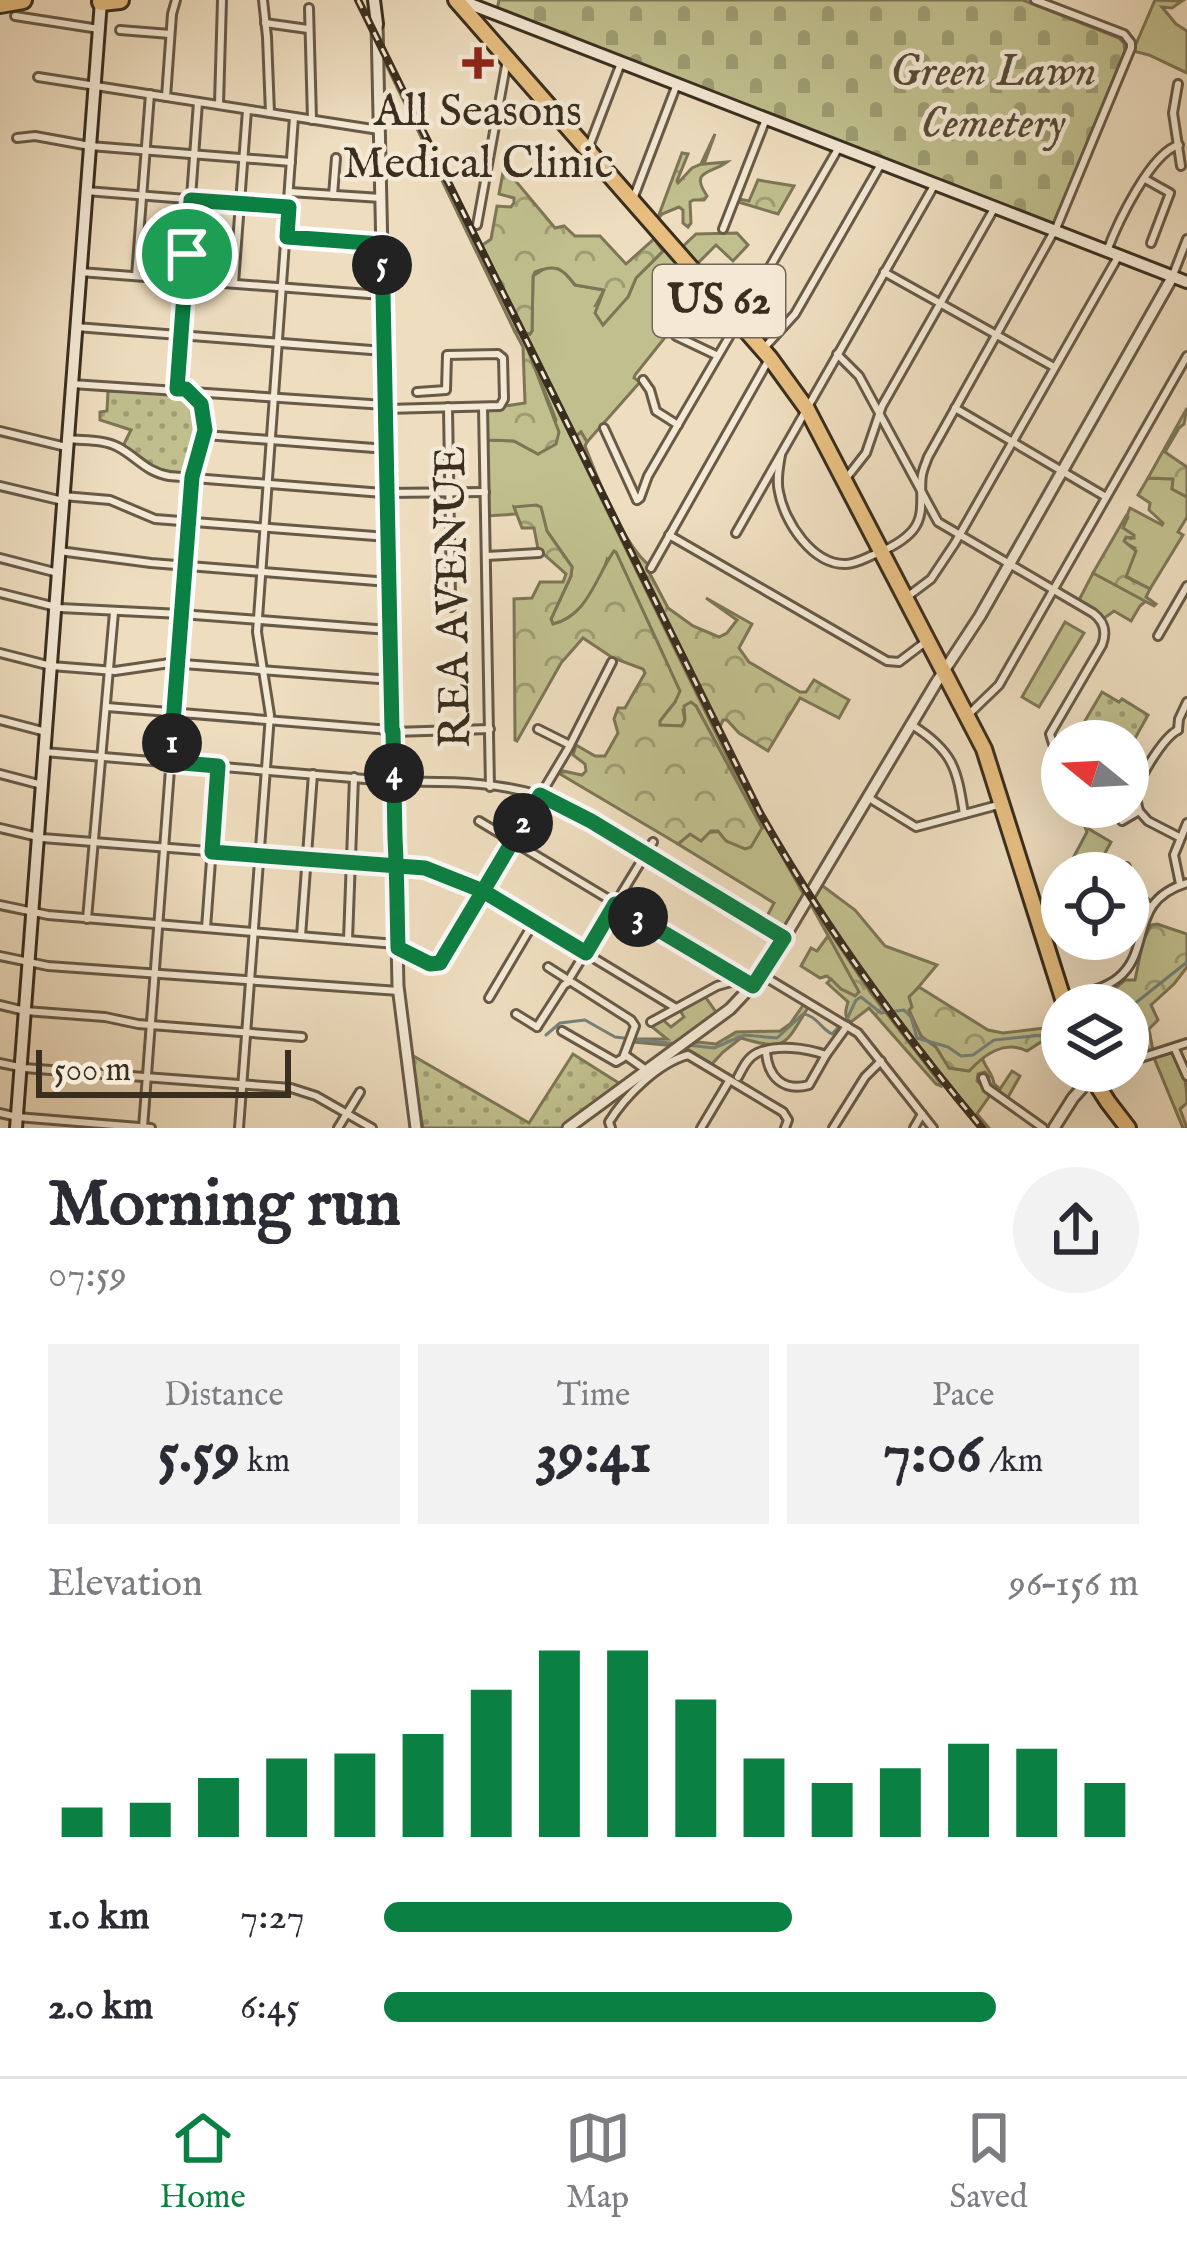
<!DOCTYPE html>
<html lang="en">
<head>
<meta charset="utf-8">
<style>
  :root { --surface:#fff; --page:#f2f2f3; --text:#2b2b33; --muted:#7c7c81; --line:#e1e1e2; --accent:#0b8043 }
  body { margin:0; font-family:"IM FELL English",serif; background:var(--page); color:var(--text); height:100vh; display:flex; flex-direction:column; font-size:45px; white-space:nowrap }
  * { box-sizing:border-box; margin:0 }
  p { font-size:39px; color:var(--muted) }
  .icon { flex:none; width:66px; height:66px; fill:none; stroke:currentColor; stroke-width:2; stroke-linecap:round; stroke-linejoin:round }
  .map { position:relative; height:1128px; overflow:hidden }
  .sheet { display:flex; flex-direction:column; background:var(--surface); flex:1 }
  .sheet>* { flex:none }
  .needle { width:78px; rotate:288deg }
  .tools { position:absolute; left:1041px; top:720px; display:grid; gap:24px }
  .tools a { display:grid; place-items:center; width:108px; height:108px; border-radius:50%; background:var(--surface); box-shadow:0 12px 48px #0002; font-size:60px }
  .scale { position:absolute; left:36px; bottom:30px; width:255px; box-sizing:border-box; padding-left:12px; border:6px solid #3a2e1f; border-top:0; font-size:33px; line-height:42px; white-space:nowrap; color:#3a2e1f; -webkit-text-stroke:9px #f4e9d5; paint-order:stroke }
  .pin { position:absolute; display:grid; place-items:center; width:102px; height:102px; color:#fff; margin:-51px; border:6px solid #fff; border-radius:50%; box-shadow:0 3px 12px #0007 }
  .km { position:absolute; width:60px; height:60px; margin:-30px; border-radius:50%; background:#222; color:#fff; font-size:33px; line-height:60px; text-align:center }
  .round { display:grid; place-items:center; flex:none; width:126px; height:126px; border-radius:63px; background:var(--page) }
  .overview { display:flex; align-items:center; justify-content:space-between; height:204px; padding:0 48px }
  h1 { font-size:66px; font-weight:800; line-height:90px }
  .metrics { display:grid; grid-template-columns:repeat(3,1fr); gap:18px; height:204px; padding:12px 48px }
  .metrics div { display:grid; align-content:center; border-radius:0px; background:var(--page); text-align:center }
  .metrics b { font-size:60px; font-weight:800 }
  .metrics small { font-size:33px; font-weight:400 }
  .metrics p { font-size:33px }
  .chart { height:336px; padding:24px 48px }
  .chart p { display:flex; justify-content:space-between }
  .chart svg { width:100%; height:216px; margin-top:12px; stroke:var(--accent); stroke-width:6 }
  ul { padding:0 48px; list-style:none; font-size:39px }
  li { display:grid; grid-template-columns:192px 144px 1fr; align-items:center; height:90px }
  li i { height:30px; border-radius:15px; background:var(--accent) }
  .tab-bar { display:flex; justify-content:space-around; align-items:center; height:168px; border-top:3px solid var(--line); background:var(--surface); font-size:33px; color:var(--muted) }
  .tab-bar a { display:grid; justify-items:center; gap:6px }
  .tab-bar .selected { color:var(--accent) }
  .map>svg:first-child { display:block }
</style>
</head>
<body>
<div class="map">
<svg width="1187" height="1128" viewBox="0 0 1187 1128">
  <defs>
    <pattern id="forest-crowns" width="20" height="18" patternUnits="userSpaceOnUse" patternTransform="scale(3)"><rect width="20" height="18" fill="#c0bf8d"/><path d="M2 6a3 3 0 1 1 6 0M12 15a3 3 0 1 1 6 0" fill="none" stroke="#9d9c73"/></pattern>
    <pattern id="cemetery-stones" width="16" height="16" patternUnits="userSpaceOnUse" patternTransform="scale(3)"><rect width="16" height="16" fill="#c0bf8d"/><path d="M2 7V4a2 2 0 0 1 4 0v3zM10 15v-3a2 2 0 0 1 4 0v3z" fill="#9d9c73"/></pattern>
    <pattern id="park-dots" width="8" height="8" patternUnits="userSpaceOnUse" patternTransform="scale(3)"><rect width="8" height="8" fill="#c0bf8d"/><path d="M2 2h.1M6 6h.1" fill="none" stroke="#9d9c73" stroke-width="1.8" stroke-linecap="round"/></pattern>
  </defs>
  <rect width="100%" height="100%" fill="#eeddbf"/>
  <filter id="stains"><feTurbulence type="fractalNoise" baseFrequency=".00167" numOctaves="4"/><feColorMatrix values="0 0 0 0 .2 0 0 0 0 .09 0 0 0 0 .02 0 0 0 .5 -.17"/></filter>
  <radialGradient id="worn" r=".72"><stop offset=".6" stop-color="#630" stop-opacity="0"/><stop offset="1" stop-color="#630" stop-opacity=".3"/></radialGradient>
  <g fill="#c0bf8d" stroke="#7d7656" stroke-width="3">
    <polygon points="1155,0 1182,1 1172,8 1162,7 1176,24 1187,31 1187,73 1149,55 1133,51"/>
    <polygon points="382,56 519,332 515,332"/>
    <polygon points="737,233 748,245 733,261 716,245 694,267 679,250 696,234"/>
    <polygon points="658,236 707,291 686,311 635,375 634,378 640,382 587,442 581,432 575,437 525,333 530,334 532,331 533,276 547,267 561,268 575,285 604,290 596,305 628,297 636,278 663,251 654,239"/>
    <path d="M526 345 732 766 805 897 784 931 780 932 764 922 774 903 678 844 690 834 762 828 696 706 683 710 685 720 682 726H660L659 721 675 702 607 560C600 585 580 618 553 624L551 619 571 576 572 567 547 531 515 508 517 514 487 516 486 440 514 441 538 454 556 420Z"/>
    <polygon points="1148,478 1173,479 1172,489 1187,497 1187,517 1178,532 1183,535 1150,589 1126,576 1135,548 1123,542 1127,537 1132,539 1122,528 1130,508 1162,525 1163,523 1149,510 1150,503 1138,495"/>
    <polygon points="1093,573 1146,601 1140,606 1131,621 1114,611 1103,619 1078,602"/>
    <polygon points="1065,622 1084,633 1039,707 1022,697"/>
    <polygon points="1075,807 1098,807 1088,825 1089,829 1111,842 1094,873 1062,873 1062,890 1053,886 1066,862 1071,862 1087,832 1084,825 1069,817"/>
    <path d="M820 884 855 910 885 946 937 965 910 997 921 1036 936 1047 950 1068 969 1071 982 1057C985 1068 993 1073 994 1084L1000 1089 1012 1071 1020 1076 1007 1099 988 1086 989 1077 985 1072 978 1074 977 1081 991 1094 977 1114 989 1128H985C923 1054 866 977 812 897Z"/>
    <polygon points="828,936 853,976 859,992 856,996 841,989 827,976 820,978 801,966 811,948 817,951"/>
    <polygon points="704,995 718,1015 675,1046 633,1042 634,1039 667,1039 651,1026 661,1018 671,1027 684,1017 679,1009"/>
    <path d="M1171 1053C1184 1065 1187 1085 1187 1103L1180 1109 1187 1128H1183L1154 1058Z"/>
  </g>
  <g fill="url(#forest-crowns)" stroke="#7d7656" stroke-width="3">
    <path d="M715 134 704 164 727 162C711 174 689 170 707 196L704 200H693L690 202 691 223 688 227 683 223V210L679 207 662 214 657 220 682 153 688 154 677 181 678 183 692 168 701 164Z"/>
    <path d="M504 167 555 228 564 226 575 236H600L626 264 654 239 663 251 636 278 628 297 603 325 595 313 604 290 575 285C562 267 555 264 535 272L533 276 532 331 530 334 525 333 481 246 491 239 497 206 511 207 514 203V198L499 194Z"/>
    <polygon points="758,180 794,186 778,214 738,202 739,199 749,201"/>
    <polygon points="515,332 519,332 526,345 559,432 556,444 538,454 514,441 486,440 486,409 525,403 523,347"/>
    <polygon points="1187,408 1184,424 1179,428 1165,452 1187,467 1187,497 1172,489 1173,479 1148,478"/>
    <path d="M581 432 587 442 585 446C597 477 624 546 649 565L648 570 668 608 693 626 719 637 727 633 737 620 706 598 752 624 739 648 749 662 800 692H806L814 680 849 700 839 718 800 698 768 751 739 733 727 720H723L719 729 575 437Z"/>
    <path d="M536 505 541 507 547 531 572 567 571 576 551 619 553 624C588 616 596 576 614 551L616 552 680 691 675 702 660 721V725L682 726 685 720 684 706 691 702 696 706 762 828 751 847 745 849 726 841 718 831H711L701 841 690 834 678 844 560 774 563 771 582 775 586 771 585 764 573 755 576 745 595 756H605L618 733 614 719 618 708H625L645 673 643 669 613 658 583 638 561 663 517 741 515 740 514 599 532 598 540 582H563L566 574 538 549 534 528H522L514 507Z"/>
    <polygon points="1126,516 1128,517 1123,528 1134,535 1134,538 1126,537 1124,541 1136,551 1126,577 1150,589 1146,597 1156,604 1154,606 1093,573"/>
    <path d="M809 901 871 993 941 1084V1086L936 1084 869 1008 851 1022C843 1017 846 1009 848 1002L827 983 831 979 841 989 855 996 859 992Z"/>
    <polygon points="1157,924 1187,934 1187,967 1174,984 1151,1005 1158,1020 1149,1029 1153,1051 1149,1051 1147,1045 1133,1048 1128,1041 1128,1005 1076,1005 1075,1002 1110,993 1125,980 1135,980 1143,941 1151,925"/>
    <path d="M919 987 988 1030 1003 1033 1061 1026 1062 1036 1041 1042 1027 1051C1004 1040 985 1054 969 1071L949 1068 936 1047 921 1036 909 1010 912 1007 909 997Z"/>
    <path d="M804 1004 809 1006C785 1044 788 1052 741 1038L723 1052 712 1064 684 1047 698 1042 716 1044 736 1032 780 1031 790 1024Z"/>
  </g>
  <polygon fill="url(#cemetery-stones)" stroke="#7d7656" stroke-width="3" points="499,0 1023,0 1119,38 1124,43 1125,51 1053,226 497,10"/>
  <g fill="url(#park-dots)" stroke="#7d7656" stroke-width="3">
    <path d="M108 391C144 391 213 380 199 438 196 450 191 461 188 474 156 471 147 467 123 446L131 430 100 420V412L107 411Z"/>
    <polygon points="1102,692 1119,702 1122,699 1148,715 1128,751 1128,741 1108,741 1082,726"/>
    <polygon points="410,1054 529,1123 573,1054 622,1085 563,1128 423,1128"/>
  </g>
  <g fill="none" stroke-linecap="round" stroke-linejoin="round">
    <g stroke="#75827d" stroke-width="3">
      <polyline points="1128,1009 1187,962"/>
      <polyline points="546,1035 560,1023 585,1020 615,1037 678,1044"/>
      <path d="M687 1045 714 1048 744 1035 777 1038 803 1014C816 1015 821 1029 832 1034L848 1017 856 1000 861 997 881 1013 904 1010 911 1017 917 1038 948 1047 961 1056 973 1055 994 1040 1062 1033"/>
    </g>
    <g stroke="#675a47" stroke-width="12">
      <g id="minor">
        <polyline points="263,0 267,37 270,113"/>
        <polyline points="309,8 312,120"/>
        <polyline points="15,16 99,29"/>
        <polyline points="265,23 308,29"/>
        <polyline points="120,30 170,34"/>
        <polyline points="38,77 379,130"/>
        <polyline points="1178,84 1173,113 1181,166"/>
        <polyline points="166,97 172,14 176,0"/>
        <polyline points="219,104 222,0"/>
        <polyline points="17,138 35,136 90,146 291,162"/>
        <polyline points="588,149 621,63"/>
        <polyline points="1145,179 1170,193 1151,243"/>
        <polyline points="86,191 289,207"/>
        <polyline points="290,192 381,198"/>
        <polyline points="333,195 336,158"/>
        <polyline points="633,199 677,84"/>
        <polyline points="477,225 507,60"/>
        <polyline points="723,229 766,119"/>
        <polyline points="287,237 382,245"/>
        <path d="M1107 251C1117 224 1151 152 1179 145"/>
        <polyline points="80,272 382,295"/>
        <polyline points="884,272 1054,367"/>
        <polyline points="1173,275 1187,239"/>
        <polyline points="136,276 150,94"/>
        <polyline points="234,283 247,110"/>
        <polyline points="731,314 759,286 839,147"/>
        <polyline points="76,327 384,351"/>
        <polyline points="676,336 716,355"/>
        <polyline points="765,347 795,314 881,164"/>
        <path d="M837 354 859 376 938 522 1093 613C1104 621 1107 632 1102 645L1050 734 1053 744 1062 751"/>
        <polyline points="643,380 650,390 656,411 678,425"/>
        <polyline points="72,384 385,405"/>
        <polyline points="177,389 198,102"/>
        <polyline points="448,407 451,599"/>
        <polyline points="483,407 490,787"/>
        <polyline points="955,408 1106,497"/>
        <polyline points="386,409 500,406 504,399 503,358 498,354 447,355 446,390 417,392"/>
        <polyline points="604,428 637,500"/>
        <polyline points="0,431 66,447"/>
        <polyline points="205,435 387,449"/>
        <path d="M68 439C84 441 103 439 118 447 137 457 146 472 169 476L383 493 485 492"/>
        <path d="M781 455C779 467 776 480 779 492 784 521 812 565 846 564 855 564 864 559 873 555 886 550 903 542 913 530 926 514 919 494 922 475 923 469 926 463 928 457L1057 226 1131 48V43L1124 34 1035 0"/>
        <polyline points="844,481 866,453 882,406 995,207"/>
        <polyline points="0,486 63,501"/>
        <polyline points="63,496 110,500 155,519 388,537"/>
        <polyline points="637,500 640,498 648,476 736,325"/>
        <polyline points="736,533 935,184"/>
        <polyline points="669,535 887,661 899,662 924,643"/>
        <polyline points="59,551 151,563 389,582"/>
        <polyline points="486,556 539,553"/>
        <polyline points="0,558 58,573"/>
        <polyline points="651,568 768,361"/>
        <polyline points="0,593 60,608 181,614 389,630"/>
        <polyline points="907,597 931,579 955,543 1119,255"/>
        <polygon points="451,599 455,603 451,607 447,604"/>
        <polyline points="1158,636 1187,586"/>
        <polyline points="0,653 51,666 115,671 170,663 392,680"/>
        <polyline points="107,707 390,730"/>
        <polyline points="968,715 999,685 1187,356"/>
        <polyline points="0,720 46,732"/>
        <path d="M912 725C953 751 957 768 964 814"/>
        <polyline points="538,729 570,745"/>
        <polyline points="1178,730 1179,719 1187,702"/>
        <polyline points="393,732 490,729"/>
        <path d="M44 752 401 782C452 781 510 782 558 802L784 938"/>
        <polyline points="0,774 42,785"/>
        <polyline points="869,798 916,827 998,805"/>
        <path d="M1139 811C1137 802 1135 799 1137 790 1141 774 1164 737 1178 730"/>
        <polyline points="1139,811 1148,821 1179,837"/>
        <polyline points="479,821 753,986"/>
        <polyline points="1122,821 1139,811"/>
        <polyline points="0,828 42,838 425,868 447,875 488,894 676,1008"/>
        <polyline points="1125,873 1126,867"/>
        <polyline points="1180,884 1174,855 1187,823"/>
        <polyline points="1128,885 1150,907"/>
        <polyline points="0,905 48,915 396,944"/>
        <polyline points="87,919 114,612"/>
        <polyline points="206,928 218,766"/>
        <polyline points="301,936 313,774"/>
        <polyline points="348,940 354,777"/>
        <polyline points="397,948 433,965 442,960 568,749 612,662"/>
        <polyline points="0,956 48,966 399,991"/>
        <polyline points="548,967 631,1020 635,1026 623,1058 616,1062 562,1031"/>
        <polyline points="762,975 858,1033 933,1128"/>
        <polyline points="571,976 653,842"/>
        <polyline points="489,998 534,922"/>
        <path d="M1064 999C1082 993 1103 990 1118 978 1153 950 1127 901 1187 883"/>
        <polyline points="0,1005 25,1011 105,1017 138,1024 302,1037"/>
        <polyline points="516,1014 537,1027"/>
        <polyline points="651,1022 717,986 738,980"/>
        <polyline points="537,1027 564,985 569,982"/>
        <polyline points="1175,1049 1187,1076"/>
        <path d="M766 1052C768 1077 783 1092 809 1085L826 1055 847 1026"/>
        <polyline points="625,1055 646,1070"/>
        <polyline points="1128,1062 1187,1043"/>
        <polyline points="0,1063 24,1068 291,1088 316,1096 372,1128"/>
        <path d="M738 1077C743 1068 747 1058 757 1053 777 1044 806 1048 826 1055"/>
        <polyline points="983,1078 987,1088 1043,1128"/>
        <polyline points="0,1113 17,1117 151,1128"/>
        <path d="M143 1128 192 477C199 442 219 418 186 389"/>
        <polyline points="239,1128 270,715 257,632 294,117"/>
        <polyline points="338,1128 360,1092"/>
        <path d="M611 1128 609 1122C625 1096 658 1063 688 1055L783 1112 788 1120 785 1128"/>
        <polyline points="701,1128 729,1081"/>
        <polyline points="833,1128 865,1077 881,1061"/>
        <polyline points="914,1128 922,1114"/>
      </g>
    </g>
    <g stroke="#675a47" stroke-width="15">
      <g id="tertiary">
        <polyline points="377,24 398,986 416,1128"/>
        <polyline points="568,1128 730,1009 762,975 936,683 980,616 1173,276"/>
        <polyline points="1054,1128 1073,1098 1091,1078"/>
      </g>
    </g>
    <g stroke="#3a2e1f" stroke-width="16">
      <g id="secondary">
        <polyline points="374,0 377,24"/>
        <polyline points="459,4 465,2 1187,282"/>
        <polyline points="16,1128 101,1"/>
      </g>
    </g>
    <g stroke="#3a2e1f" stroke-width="20">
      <g id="primary">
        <polyline points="456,0 770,358 807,409 984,749 1065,1005"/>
        <polyline points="1088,1071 1108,1102 1128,1128"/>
      </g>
    </g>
    <g stroke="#3a2e1f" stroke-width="22">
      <g id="motorway">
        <polyline points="101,2 120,0"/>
        <polyline points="0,4 23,0"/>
      </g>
    </g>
    <use href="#minor" stroke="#f4e9d5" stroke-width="6"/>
    <use href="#tertiary" stroke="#f4e9d5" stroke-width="9"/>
    <use href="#secondary" stroke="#f4e9d5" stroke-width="10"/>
    <use href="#primary" stroke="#e7be80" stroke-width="14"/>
    <use href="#motorway" stroke="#e7be80" stroke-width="16"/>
    <g stroke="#3a2e1f" stroke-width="8">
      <path id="rail" d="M358 0 760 813C824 926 899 1029 982 1128"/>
    </g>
    <use href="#rail" stroke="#f4e9d5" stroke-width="3" stroke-dasharray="9" stroke-linecap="butt"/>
  </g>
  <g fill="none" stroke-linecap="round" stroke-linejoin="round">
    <g stroke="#fff" stroke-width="24">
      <path id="route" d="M187 254 177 389H186L201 404 205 430 192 477 170 762 218 766 212 852 425 868 483 891 540 795 591 821 784 938 753 986 615 904 586 953 483 891 440 963 430 964 398 948C397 911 397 875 395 838L393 731 392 730 390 636 382 244 287 237 289 207 191 200 187 254"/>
    </g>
    <use href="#route" stroke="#0b8043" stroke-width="15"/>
  </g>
  <path fill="#8f2418" stroke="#f4e9d5" stroke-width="4.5" d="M472 45h12v12h12v12h-12v12h-12v-12h-12v-12h12z"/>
  <g text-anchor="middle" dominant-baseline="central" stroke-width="9" stroke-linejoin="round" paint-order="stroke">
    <rect fill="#f4e9d5" stroke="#726656" stroke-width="3" x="653" y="265" width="132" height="72" rx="9"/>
    <g font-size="42" font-weight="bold" fill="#3a2e1f">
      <text x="719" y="301">US 62</text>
    </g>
    <g font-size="45" font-style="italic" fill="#554b35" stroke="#f4e9d5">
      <text x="993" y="72">Green Lawn<tspan x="993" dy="52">Cemetery</tspan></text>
    </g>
    <g font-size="45" fill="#3a2e1f" stroke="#f4e9d5">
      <text x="478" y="112">All Seasons<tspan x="478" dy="52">Medical Clinic</tspan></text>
    </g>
    <g font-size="45" fill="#3a2e1f" stroke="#f4e9d5">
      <text transform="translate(454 597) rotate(-91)">REA AVENUE</text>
    </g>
  </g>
  <rect width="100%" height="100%" filter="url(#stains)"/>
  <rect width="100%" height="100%" fill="url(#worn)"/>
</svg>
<div class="tools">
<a><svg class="needle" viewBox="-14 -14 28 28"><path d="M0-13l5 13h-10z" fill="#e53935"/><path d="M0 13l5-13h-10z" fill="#7c7c81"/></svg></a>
<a><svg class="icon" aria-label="locate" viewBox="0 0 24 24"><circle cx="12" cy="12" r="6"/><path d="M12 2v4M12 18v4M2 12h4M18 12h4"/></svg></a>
<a><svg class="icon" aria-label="layers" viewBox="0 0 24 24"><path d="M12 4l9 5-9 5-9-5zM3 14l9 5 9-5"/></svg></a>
</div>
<div class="scale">500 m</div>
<div class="pin" style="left:187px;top:254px;background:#1e9e55"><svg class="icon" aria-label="arrive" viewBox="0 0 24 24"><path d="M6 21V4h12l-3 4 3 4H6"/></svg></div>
<b class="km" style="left:172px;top:743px">1</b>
<b class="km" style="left:523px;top:823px">2</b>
<b class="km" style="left:638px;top:917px">3</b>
<b class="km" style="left:394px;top:773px">4</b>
<b class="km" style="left:382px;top:265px">5</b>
</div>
<section class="sheet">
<div class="overview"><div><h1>Morning run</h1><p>07:59</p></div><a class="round"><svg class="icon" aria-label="share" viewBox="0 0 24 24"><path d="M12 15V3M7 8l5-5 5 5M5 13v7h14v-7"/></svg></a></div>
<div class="metrics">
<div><p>Distance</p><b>5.59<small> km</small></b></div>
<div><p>Time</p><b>39:41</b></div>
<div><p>Pace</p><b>7:06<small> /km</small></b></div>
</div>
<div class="chart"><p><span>Elevation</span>96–156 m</p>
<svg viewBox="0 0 160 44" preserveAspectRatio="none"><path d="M5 44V38M15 44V37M25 44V32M35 44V28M45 44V27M55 44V23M65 44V14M75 44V6M85 44V6M95 44V16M105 44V28M115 44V33M125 44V30M135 44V25M145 44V26M155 44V33"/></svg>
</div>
<ul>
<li><b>1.0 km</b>7:27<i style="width:54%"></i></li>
<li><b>2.0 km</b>6:45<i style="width:81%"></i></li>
</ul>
</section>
<nav class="tab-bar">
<a class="selected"><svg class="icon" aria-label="home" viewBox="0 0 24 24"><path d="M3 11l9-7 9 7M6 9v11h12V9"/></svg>Home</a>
<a><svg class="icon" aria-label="map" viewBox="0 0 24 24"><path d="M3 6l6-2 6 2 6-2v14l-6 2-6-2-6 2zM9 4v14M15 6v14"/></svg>Map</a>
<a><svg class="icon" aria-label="saved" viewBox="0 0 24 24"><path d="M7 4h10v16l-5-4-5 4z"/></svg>Saved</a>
</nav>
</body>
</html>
